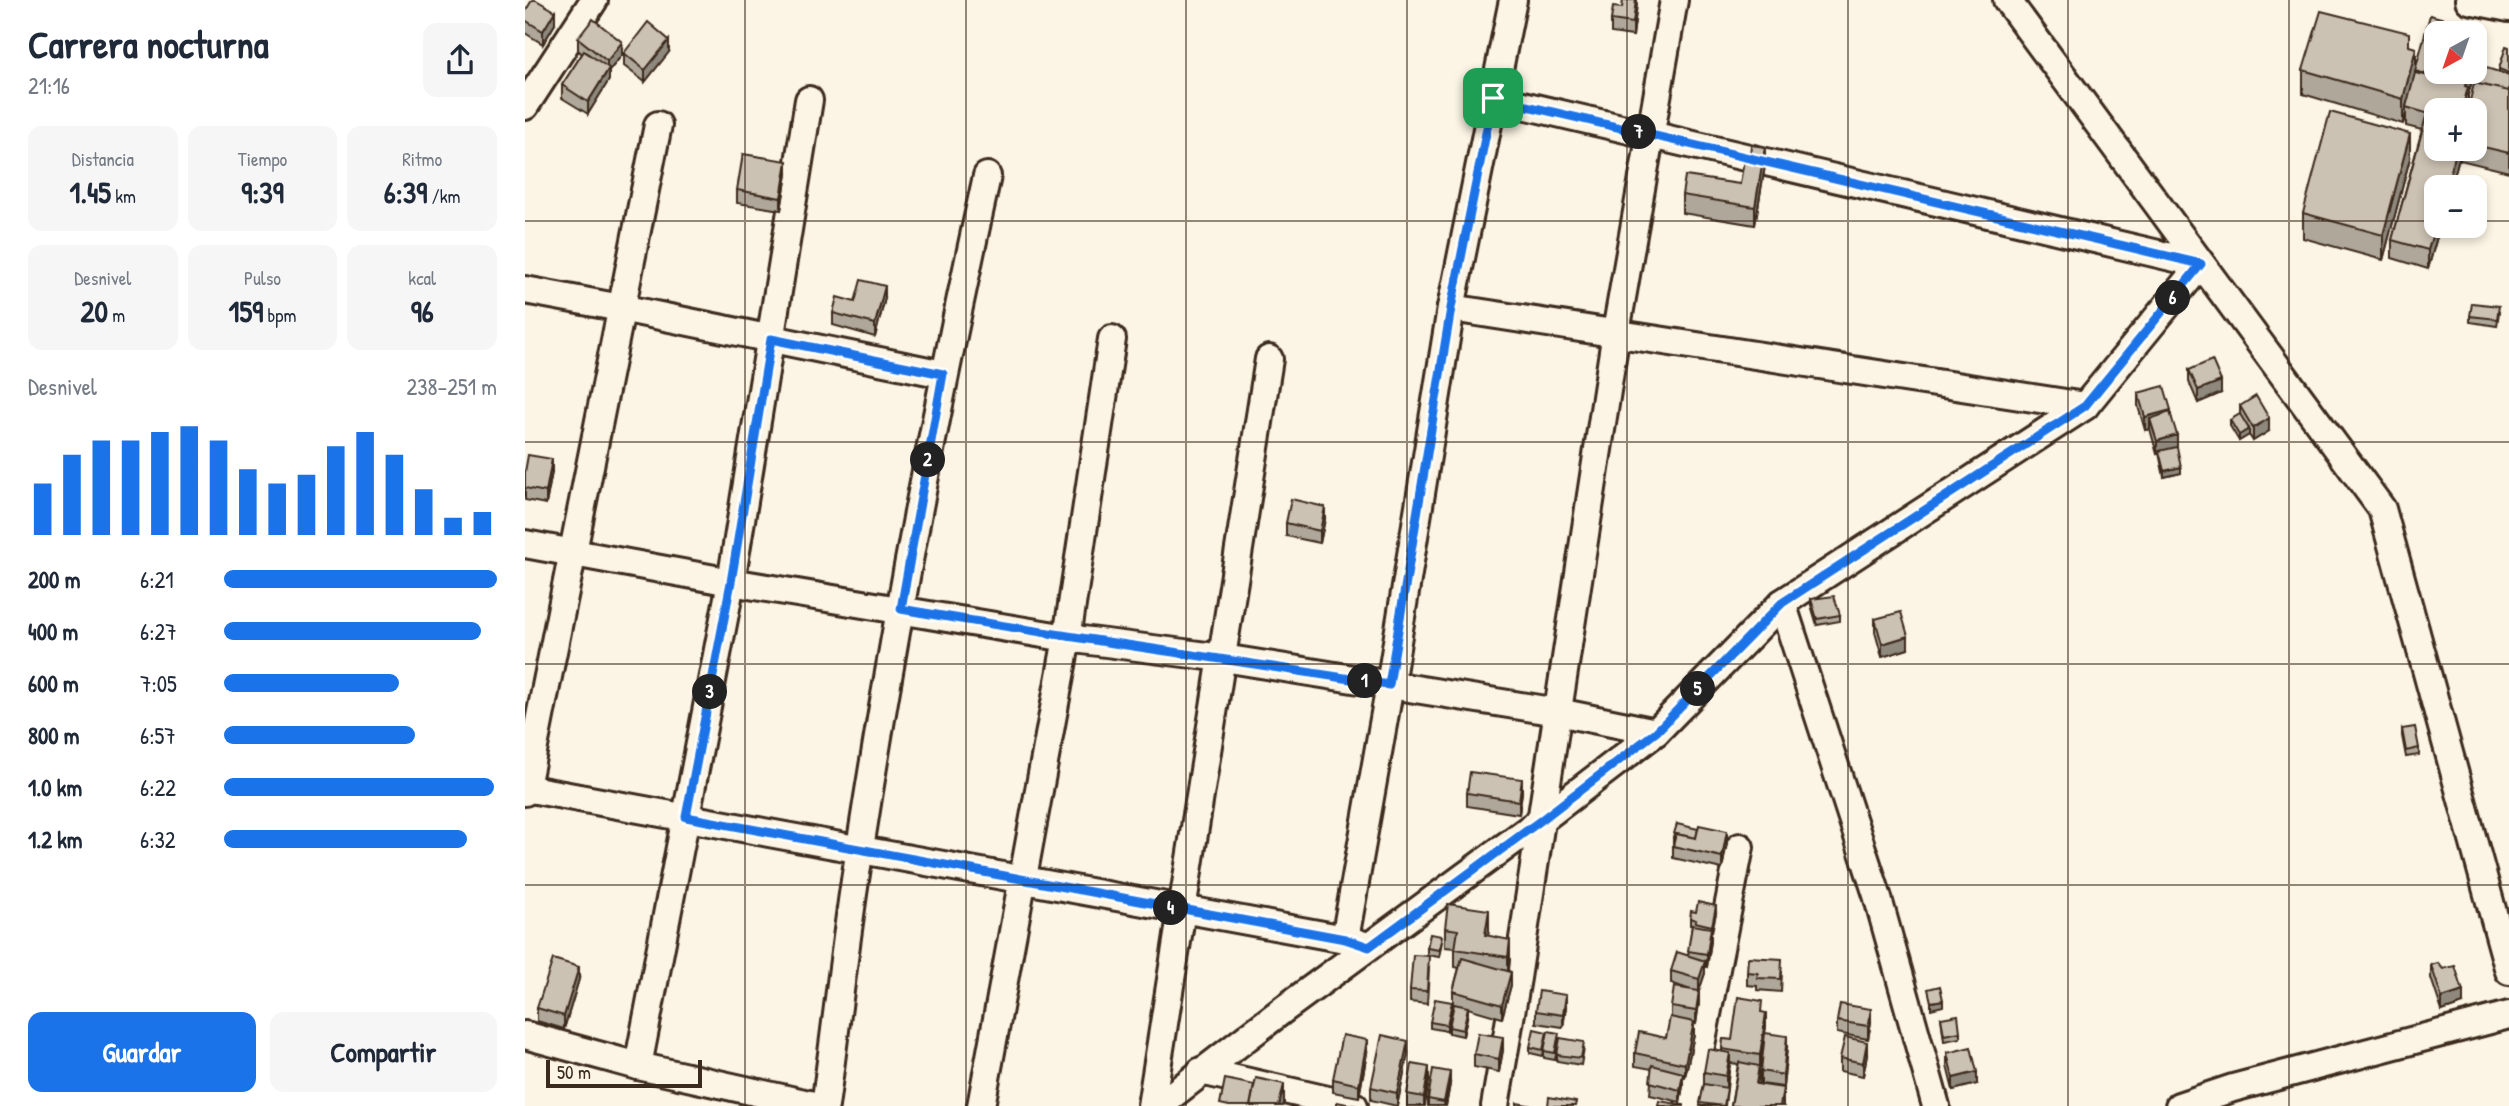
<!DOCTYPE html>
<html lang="es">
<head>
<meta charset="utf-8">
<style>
  :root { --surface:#fff; --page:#f6f6f7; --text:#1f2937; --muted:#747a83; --accent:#1a73e8 }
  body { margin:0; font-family:"Patrick Hand",sans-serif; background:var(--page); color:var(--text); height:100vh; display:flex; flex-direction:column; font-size:26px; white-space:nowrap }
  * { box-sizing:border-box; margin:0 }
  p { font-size:23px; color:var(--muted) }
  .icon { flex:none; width:38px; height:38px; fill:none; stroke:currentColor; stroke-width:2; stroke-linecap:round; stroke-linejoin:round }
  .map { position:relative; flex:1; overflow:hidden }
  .side { display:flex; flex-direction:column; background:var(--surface); width:525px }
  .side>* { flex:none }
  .needle { width:46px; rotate:220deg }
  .tools { position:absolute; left:1899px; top:21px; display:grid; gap:14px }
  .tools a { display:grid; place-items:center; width:63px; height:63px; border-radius:14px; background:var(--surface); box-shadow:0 4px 10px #0003; font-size:35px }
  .scale { position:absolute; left:21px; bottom:18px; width:156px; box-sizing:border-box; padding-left:7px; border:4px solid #3b2a1e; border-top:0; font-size:19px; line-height:24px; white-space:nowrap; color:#3b2a1e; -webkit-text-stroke:5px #fcf5e5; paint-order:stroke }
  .pin { position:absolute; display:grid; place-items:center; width:60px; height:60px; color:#fff; margin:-30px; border-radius:14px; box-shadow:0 4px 10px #0006 }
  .km { position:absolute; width:35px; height:35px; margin:-18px; border-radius:50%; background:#222; color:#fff; font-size:19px; line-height:35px; text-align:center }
  .round { display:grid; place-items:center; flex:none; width:74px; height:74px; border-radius:14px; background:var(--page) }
  .summary { display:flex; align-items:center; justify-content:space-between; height:119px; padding:0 28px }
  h1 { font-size:38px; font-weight:700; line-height:52px }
  .figures { display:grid; grid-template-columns:repeat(3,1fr); gap:10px; height:119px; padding:7px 28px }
  .figures div { display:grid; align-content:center; border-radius:14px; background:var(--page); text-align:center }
  .figures b { font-size:30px; font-weight:700 }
  .figures small { font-size:19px; font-weight:400 }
  .figures p { font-size:19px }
  .chart { height:196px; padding:14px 28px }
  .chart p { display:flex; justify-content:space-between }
  .chart svg { width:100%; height:126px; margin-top:7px; stroke:var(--accent); stroke-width:6 }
  .action { display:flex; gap:14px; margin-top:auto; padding:14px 28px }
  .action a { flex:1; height:80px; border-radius:14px; background:var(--accent); color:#fff; font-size:28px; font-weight:700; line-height:80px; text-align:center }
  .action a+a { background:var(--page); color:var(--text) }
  ul { padding:0 28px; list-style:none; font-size:23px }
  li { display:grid; grid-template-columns:112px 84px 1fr; align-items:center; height:52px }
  li i { height:18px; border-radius:9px; background:var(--accent) }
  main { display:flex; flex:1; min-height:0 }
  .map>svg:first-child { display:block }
</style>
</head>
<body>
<main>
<section class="side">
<div class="summary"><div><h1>Carrera nocturna</h1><p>21:16</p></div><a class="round"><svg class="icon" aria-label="share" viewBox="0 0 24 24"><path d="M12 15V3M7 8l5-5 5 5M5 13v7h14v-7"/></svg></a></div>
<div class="figures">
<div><p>Distancia</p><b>1.45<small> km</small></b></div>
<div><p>Tiempo</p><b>9:39</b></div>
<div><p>Ritmo</p><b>6:39<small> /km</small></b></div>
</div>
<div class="figures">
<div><p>Desnivel</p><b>20<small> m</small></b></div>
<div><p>Pulso</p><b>159<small> bpm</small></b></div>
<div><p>kcal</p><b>96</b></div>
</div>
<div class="chart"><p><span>Desnivel</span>238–251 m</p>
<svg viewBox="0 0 160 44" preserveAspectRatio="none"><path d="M5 44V26M15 44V16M25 44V11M35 44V11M45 44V8M55 44V6M65 44V11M75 44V21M85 44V26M95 44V23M105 44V13M115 44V8M125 44V16M135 44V28M145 44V38M155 44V36"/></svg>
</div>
<ul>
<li><b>200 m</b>6:21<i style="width:100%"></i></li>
<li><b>400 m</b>6:27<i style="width:94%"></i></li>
<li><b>600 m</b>7:05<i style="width:64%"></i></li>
<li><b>800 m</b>6:57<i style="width:70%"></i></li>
<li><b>1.0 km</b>6:22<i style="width:99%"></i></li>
<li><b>1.2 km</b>6:32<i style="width:89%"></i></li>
</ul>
<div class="action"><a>Guardar</a><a>Compartir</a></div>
</section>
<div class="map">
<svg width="1984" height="1106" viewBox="0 0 1984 1106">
  <rect width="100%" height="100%" fill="#fcf5e5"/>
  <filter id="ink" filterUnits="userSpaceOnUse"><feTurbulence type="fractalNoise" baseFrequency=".0143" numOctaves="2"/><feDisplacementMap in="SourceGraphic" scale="14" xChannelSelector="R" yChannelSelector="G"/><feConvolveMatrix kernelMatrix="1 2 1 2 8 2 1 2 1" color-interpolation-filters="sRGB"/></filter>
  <g filter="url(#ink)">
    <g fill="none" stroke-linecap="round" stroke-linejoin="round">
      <g stroke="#3b2a1e" stroke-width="32">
        <g id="minor">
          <polyline points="1482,0 1857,509 1984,971"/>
          <polyline points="1944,0 1984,8"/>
          <polyline points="0,106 69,0"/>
          <polyline points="0,290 96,308 418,374"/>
          <polyline points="926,308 1560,406"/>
          <polyline points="0,544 206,582 542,638 698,658 1033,712 1131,732"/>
          <polyline points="1257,603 1352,895 1411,1106"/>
          <polyline points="0,788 820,939 836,944"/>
          <polyline points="0,792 133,125"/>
          <polyline points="820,939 865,685 926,308 988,0"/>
          <polyline points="0,1035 113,1066 293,1106"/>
          <polyline points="113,1066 206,582 284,100"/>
          <polyline points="676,1071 829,1106"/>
          <path d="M300 1106C312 1020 321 934 335 848 370 623 413 399 462 176"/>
          <polyline points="456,1106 542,638 587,339"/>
          <polyline points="626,1106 744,359"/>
          <polyline points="633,1106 759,1009 1015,821 1131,732 1257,603 1560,406 1676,264 968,98"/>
          <polyline points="970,1106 992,978 1091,332 1149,0"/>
          <polyline points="1164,1106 1215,847"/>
          <polyline points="1654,1106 1708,1088 1984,1015"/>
        </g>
      </g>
      <use href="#minor" stroke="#fcf5e5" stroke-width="26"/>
    </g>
    <g fill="#afa79a" stroke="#3b2a1e" stroke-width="2">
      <polygon points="1112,0 1108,36 1086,33 1086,20 1097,8"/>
      <polygon points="0,12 30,24 18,44 0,33"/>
      <polygon points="53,38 97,55 84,71 84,80 63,114 37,98 37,85 57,54 53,50"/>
      <polygon points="1884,46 1891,66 1956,48 1943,95 1942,110 1911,110 1911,149 1950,149 1951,83 1974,72 1974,69 1984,47 1984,172 1935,160 1935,154 1926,187 1911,187 1911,226 1915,226 1903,269 1867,258 1867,240 1897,130 1881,126 1881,113 1878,124 1778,94 1778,70"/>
      <polygon points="144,52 120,82 99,66 99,53"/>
      <polygon points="1885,158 1858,260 1778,238 1778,213"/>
      <polygon points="1240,166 1230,225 1157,213 1157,195 1215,184"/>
      <polygon points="262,174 256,210 212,203 212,190"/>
      <polygon points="360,298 350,337 308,325 308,313 330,302"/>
      <polygon points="1974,312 1972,326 1945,322 1945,316"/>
      <polygon points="1664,370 1696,393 1673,403 1664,382"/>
      <polygon points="1613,393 1646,416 1656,473 1639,477 1634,453 1632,454 1625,429 1620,430 1613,406"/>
      <polygon points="1715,406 1744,431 1728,441 1724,435 1714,441 1705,426 1705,420 1715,414"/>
      <polygon points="0,472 27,472 21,504 0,500"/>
      <polygon points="800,519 795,543 761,536 761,523"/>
      <polygon points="1286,599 1315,615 1315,621 1292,625 1286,605"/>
      <polygon points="1350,619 1383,649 1357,657 1350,632"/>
      <polygon points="1877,729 1894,748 1894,755 1881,757 1877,736"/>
      <polygon points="997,792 994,814 942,806 942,793"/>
      <polygon points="1148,837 1202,843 1197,869 1148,858"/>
      <polygon points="1191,913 1186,932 1186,941 1182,967 1180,966 1180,973 1174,991 1174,1003 1171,1024 1169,1023 1169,1035 1160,1077 1158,1076 1158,1086 1155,1102 1125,1095 1127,1069 1110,1066 1110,1053 1141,1038 1146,1017 1146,1007 1166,990 1146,983 1146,971 1163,956 1167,925 1165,925 1165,918"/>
      <polygon points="920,928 964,929 963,936 985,958 984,971 986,985 977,1018 943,1008 943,1013 938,1036 924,1033 924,1027 929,1004 928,1004 928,991 934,968 930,967 930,948 920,947"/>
      <polygon points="917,942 914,957 902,955 902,948"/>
      <polygon points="1906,965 1938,1004 1917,1011 1906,978"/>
      <polygon points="904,969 902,1004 885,1002 885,990"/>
      <polygon points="1222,972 1257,972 1256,992 1232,990 1232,986 1222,985"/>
      <polygon points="54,979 39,1029 12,1021 12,1008"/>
      <polygon points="1041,1007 1038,1027 1011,1023 1011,1011"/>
      <polygon points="927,1009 922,1031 905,1028 905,1022"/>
      <polygon points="1237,1013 1241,1026 1235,1067 1234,1067 1234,1084 1258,1106 1206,1106 1213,1064 1205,1063 1200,1106 1175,1106 1179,1084 1179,1072 1197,1051 1198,1039 1207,1040"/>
      <polygon points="1416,1018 1435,1032 1435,1038 1419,1041"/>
      <polygon points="1312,1021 1346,1022 1343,1039 1312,1033"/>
      <polygon points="1022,1032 1018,1056 1005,1053 1005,1047"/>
      <polygon points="1034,1039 1030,1060 1019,1058 1019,1051"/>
      <polygon points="1059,1048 1056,1065 1032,1061 1032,1055"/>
      <polygon points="1262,1048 1258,1087 1236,1084 1236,1071"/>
      <polygon points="978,1050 974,1072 949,1067 949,1054"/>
      <polygon points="842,1053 834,1097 808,1092 808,1079"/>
      <polygon points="1422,1053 1452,1084 1428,1090 1422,1066"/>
      <polygon points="883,1054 872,1106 846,1100 846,1087"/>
      <polygon points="1342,1055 1338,1076 1315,1071 1315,1058"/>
      <polygon points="904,1080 900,1106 882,1106 882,1094"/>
      <polygon points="925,1084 921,1106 903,1106 903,1099"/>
    </g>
    <g fill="#8f887d" stroke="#3b2a1e" stroke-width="2">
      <polygon points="1111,0 1112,5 1108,36 1108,23"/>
      <polygon points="30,11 30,24 18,44 18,31"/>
      <polygon points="1956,29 1956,48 1943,95 1943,106 1942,110 1937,110 1940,86 1944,72 1950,72 1950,54"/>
      <polygon points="144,40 144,52 120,82 120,70"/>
      <polygon points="97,42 97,55 84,71 84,80 63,114 63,102 82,72 82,61"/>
      <polygon points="1891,48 1891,71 1890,71 1890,78 1881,107 1881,113 1878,124 1878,99"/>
      <polygon points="1885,134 1885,158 1858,260 1858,235"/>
      <polygon points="1240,147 1240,166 1230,225 1230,207"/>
      <polygon points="1932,149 1935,149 1935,154 1926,187 1921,187"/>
      <polygon points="262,161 262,174 256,210 256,198"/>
      <polygon points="1911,223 1911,226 1915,226 1903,269 1903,250"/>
      <polygon points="360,286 360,298 350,337 350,324"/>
      <polygon points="1696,381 1696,393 1673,403 1673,390"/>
      <polygon points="1646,410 1646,422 1625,419 1625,429 1620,430 1620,417"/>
      <polygon points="1744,418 1744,431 1728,441 1728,428"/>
      <polygon points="1724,429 1724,435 1714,441 1714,435"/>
      <polygon points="1652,435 1652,448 1632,454 1632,441"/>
      <polygon points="27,459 27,472 21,504 21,492"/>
      <polygon points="1656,467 1656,473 1639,477 1639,471"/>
      <polygon points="800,507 800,519 795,543 795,531"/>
      <polygon points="1383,636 1383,649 1357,657 1357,644"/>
      <polygon points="997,779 997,792 994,814 994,801"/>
      <polygon points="1202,831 1202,843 1197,869 1197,857"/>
      <polygon points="1191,906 1191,913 1187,932 1187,926"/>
      <polygon points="964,910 964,929 960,954 960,935"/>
      <polygon points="1186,928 1186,941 1182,967 1182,954"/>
      <polygon points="985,940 985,958 983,976 983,957"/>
      <polygon points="1180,961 1180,973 1174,991 1174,1003 1171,1024 1171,1011 1174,992 1174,979"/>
      <polygon points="54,967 54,979 39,1029 39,1016"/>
      <polygon points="986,972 986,985 977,1018 977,1005"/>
      <polygon points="1938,991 1938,1004 1917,1011 1917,998"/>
      <polygon points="1041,995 1041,1007 1038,1027 1038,1015"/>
      <polygon points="1418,1000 1418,1006 1406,1009 1406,1002"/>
      <polygon points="927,1002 927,1009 922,1031 922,1025"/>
      <polygon points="943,1007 943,1013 938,1036 938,1030"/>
      <polygon points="1346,1009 1346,1022 1343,1039 1343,1026"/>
      <polygon points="1241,1013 1241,1026 1235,1067 1235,1055"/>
      <polygon points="1169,1022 1169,1035 1160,1077 1160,1064"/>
      <polygon points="1262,1036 1262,1048 1258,1087 1258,1075"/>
      <polygon points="978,1037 978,1050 974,1072 974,1059"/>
      <polygon points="842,1040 842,1053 834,1097 834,1085"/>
      <polygon points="883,1041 883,1054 872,1106 872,1093"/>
      <polygon points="1342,1042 1342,1055 1338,1076 1338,1063"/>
      <polygon points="1205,1053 1205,1065 1201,1088 1201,1076"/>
      <polygon points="1234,1066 1234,1084 1231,1084"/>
      <polygon points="904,1067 904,1080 899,1106 899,1097"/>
      <polygon points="925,1072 925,1084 921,1106 919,1106"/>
      <polygon points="1452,1072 1452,1084 1428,1090 1428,1078"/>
      <polygon points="1158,1073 1158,1086 1155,1102 1155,1090"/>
      <polygon points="759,1084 759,1103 758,1106 754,1106"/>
      <polygon points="1258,1088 1258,1106 1255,1106"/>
    </g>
    <g fill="#ccc2b3" stroke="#3b2a1e" stroke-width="2">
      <polygon points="7,0 11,0 30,11 18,31 0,20 0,12"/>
      <polygon points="1098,0 1111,0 1108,23 1086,20 1088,7 1097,8"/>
      <polygon points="1796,11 1884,33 1884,46 1891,48 1878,99 1778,70"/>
      <polygon points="1905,15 1956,29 1950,54 1950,33 1911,33 1911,72 1944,72 1940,86 1943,87 1937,110 1911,110 1911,116 1881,107 1890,73 1919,79 1890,71"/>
      <polygon points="68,19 97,42 82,61 53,38"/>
      <polygon points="123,22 144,40 120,70 99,53"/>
      <polygon points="1981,46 1984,47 1984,73 1974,69"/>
      <polygon points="59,51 84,68 63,102 37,85"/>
      <polygon points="1955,66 1984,75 1984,92 1951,84"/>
      <polygon points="1949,83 1984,91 1984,153 1950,145 1950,110 1943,110"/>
      <polygon points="1805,112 1885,134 1858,235 1778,213"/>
      <polygon points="1901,117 1911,119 1911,149 1932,149 1921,187 1911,187 1911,223 1903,250 1867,240"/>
      <polygon points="1226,145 1240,147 1230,207 1157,195 1160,176 1215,184 1220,154 1225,155"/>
      <polygon points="218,154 262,161 256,198 212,190"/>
      <polygon points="336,280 360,286 350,324 308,313 312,297 330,302"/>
      <polygon points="1947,303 1974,306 1972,319 1945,316"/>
      <polygon points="1687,360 1696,381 1673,390 1664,370"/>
      <polygon points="1639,386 1646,410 1620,417 1613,393"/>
      <polygon points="1731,396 1744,418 1728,428 1715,406"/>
      <polygon points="1645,412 1652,435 1632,441 1625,419"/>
      <polygon points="1715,414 1724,429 1714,435 1705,420"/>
      <polygon points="1652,447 1656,467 1639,471 1634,451"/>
      <polygon points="3,455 27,459 21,492 0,488 0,472"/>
      <polygon points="766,499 800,507 795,531 761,523"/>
      <polygon points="1309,596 1315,615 1292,619 1286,599"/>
      <polygon points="1376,612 1383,636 1357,644 1350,619"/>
      <polygon points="1890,727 1894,748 1881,751 1877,729"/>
      <polygon points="945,772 997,779 994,801 942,793"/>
      <polygon points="1152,824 1173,829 1171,838 1151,834 1150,838 1148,837"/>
      <polygon points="1174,825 1202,831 1197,857 1148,846 1151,834 1171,838"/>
      <polygon points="1173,902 1191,906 1187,926 1170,922 1171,920 1165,918 1166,911 1171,912"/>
      <polygon points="923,904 964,910 960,935 985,940 983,957 930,949 933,930 920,928"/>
      <polygon points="1167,925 1186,928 1182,954 1163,951"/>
      <polygon points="905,934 917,936 914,950 902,948"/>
      <polygon points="1152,952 1180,961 1174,979 1146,971"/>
      <polygon points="888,955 904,956 902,991 885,990"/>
      <polygon points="1223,957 1257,959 1256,979 1232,978 1233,973 1222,972"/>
      <polygon points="937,958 986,972 977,1005 928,991"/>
      <polygon points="28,959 54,967 39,1016 12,1008"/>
      <polygon points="1913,963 1918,969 1930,966 1938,991 1917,998 1906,965"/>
      <polygon points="1415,986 1418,1000 1406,1002 1403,989"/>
      <polygon points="1149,987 1174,991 1171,1011 1146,1007"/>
      <polygon points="1014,991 1041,995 1038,1015 1011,1011"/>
      <polygon points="1213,997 1237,1001 1236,1012 1241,1013 1235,1055 1197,1049 1198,1039 1207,1040"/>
      <polygon points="910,999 927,1002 922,1025 905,1022"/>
      <polygon points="929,1004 943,1007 938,1030 924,1027"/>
      <polygon points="1315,1004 1346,1009 1343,1026 1312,1021"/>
      <polygon points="1433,1015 1435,1032 1419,1035 1416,1018"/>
      <polygon points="1145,1017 1169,1022 1160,1064 1110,1053 1114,1032 1141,1038"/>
      <polygon points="1009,1029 1022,1032 1018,1050 1005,1047"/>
      <polygon points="1023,1031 1034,1033 1030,1053 1019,1051"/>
      <polygon points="953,1033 978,1037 974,1059 949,1054"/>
      <polygon points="1240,1033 1262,1036 1258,1075 1236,1071"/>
      <polygon points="817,1035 842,1040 834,1085 808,1079"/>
      <polygon points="857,1035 883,1041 872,1093 846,1087"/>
      <polygon points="1320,1037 1342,1042 1338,1063 1315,1058"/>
      <polygon points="1035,1038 1059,1042 1056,1058 1032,1055"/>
      <polygon points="1446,1047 1452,1072 1428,1078 1422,1053"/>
      <polygon points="1183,1049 1205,1053 1201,1076 1179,1072"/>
      <polygon points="1214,1062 1234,1066 1231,1084 1258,1088 1255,1106 1206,1106"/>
      <polygon points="887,1064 904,1067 899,1097 882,1094"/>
      <polygon points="1127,1065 1158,1073 1155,1090 1125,1082"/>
      <polygon points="908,1069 925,1072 919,1102 903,1099"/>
      <polygon points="731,1078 759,1084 754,1106 725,1106"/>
      <polygon points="700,1079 729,1085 725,1106 704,1106 695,1104"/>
      <polygon points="1179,1084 1202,1088 1199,1106 1175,1103"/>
      <polygon points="1024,1097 1051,1102 1050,1106 1023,1106"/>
      <polygon points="1134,1101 1159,1105 1159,1106 1133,1106"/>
      <polygon points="812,1102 832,1106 812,1106"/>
      <polygon points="992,1103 1008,1106 992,1106"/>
    </g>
  </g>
  <g fill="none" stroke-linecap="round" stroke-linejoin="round" filter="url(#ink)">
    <g stroke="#fff" stroke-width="14">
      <path id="route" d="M968 98 1676 264 1560 406 1257 603 1131 732 1015 821 844 947 820 939 161 817 206 582 246 339 418 374 376 609C538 637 702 659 864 685L926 308Z"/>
    </g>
    <use href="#route" stroke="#1a73e8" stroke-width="9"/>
  </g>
  <path fill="none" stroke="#3b2a1e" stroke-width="2" stroke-opacity="0.55" d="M220 0V1106M441 0V1106M661 0V1106M882 0V1106M1102 0V1106M1323 0V1106M1543 0V1106M1764 0V1106M0 221H1911M1950 221H1984M0 442H1984M0 664H1984M0 885H1984"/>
</svg>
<div class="tools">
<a><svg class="needle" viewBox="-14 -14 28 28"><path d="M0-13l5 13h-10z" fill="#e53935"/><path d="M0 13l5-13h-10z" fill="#747a83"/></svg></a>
<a>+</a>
<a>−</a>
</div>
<div class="scale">50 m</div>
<div class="pin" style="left:968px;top:98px;background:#1e9e55"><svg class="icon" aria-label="arrive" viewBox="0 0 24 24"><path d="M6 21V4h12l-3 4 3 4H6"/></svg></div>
<b class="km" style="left:840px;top:681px">1</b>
<b class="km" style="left:403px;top:460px">2</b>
<b class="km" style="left:185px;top:692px">3</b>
<b class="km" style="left:646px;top:908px">4</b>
<b class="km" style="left:1173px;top:689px">5</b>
<b class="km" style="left:1648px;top:298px">6</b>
<b class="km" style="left:1114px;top:132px">7</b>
</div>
</main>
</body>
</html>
